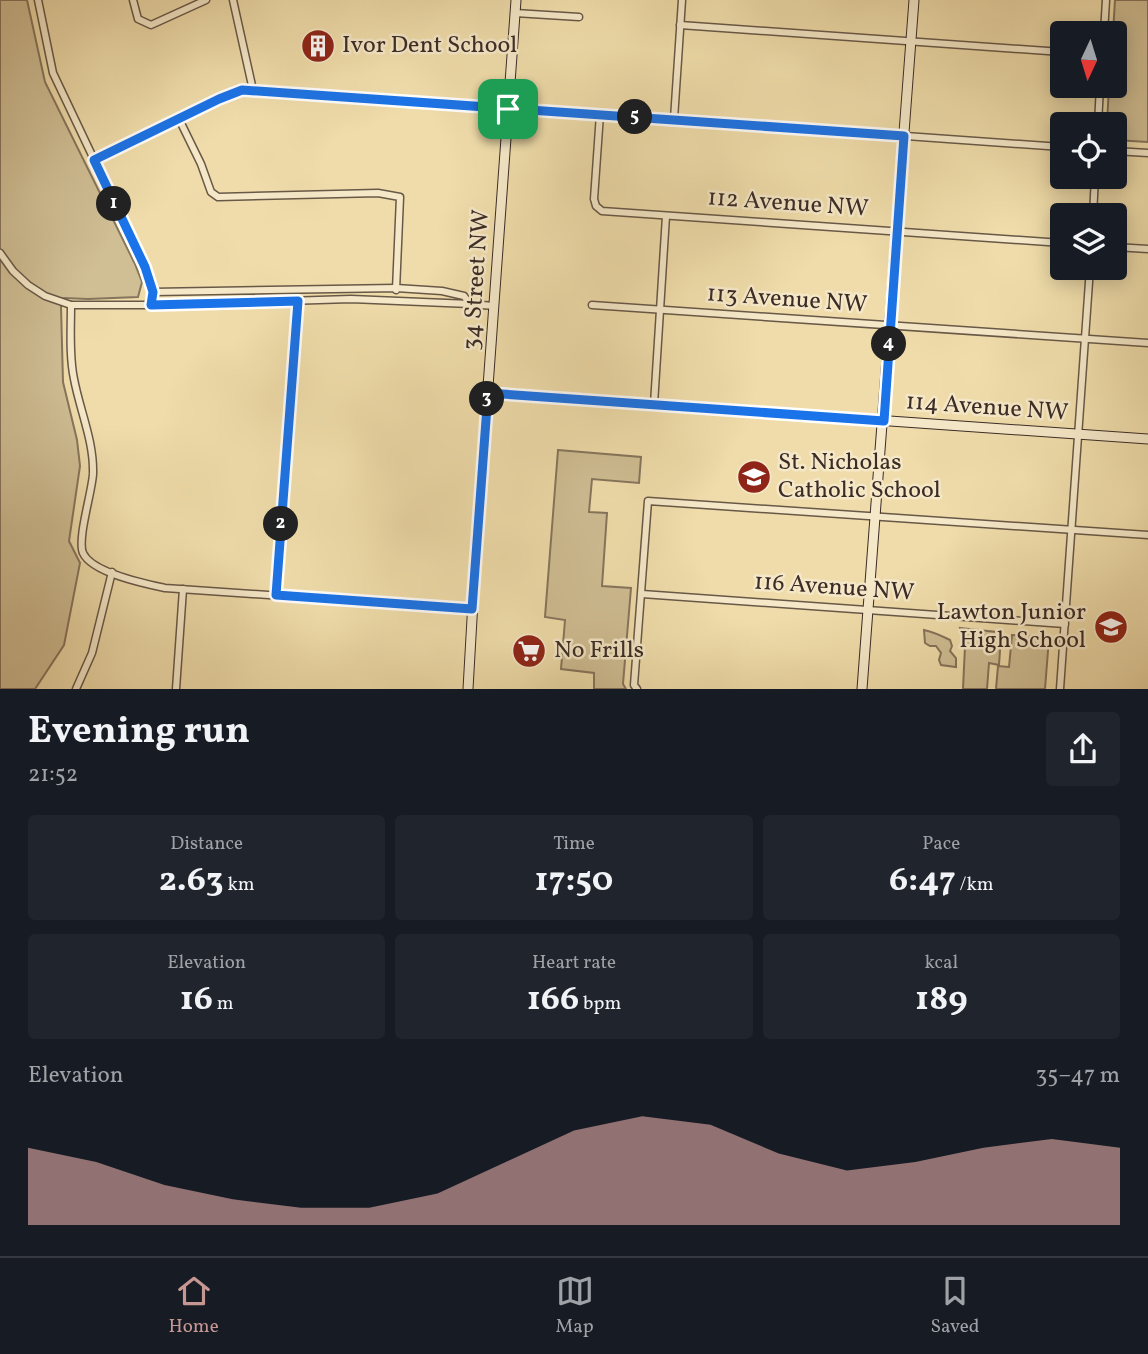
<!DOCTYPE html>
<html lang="en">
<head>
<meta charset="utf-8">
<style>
  :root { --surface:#171b24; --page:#20242c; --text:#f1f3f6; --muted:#9ea1a6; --line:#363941; --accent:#c59692 }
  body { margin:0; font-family:Vollkorn,serif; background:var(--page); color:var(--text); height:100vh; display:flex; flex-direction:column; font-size:26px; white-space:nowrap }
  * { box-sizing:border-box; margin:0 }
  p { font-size:23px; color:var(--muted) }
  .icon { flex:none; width:38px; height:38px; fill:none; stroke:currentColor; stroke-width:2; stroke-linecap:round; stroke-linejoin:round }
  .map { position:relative; height:689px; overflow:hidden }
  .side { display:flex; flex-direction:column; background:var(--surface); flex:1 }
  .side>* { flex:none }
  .needle { width:46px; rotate:184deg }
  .fabs { position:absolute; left:1050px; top:21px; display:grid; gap:14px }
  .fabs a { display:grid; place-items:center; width:77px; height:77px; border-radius:7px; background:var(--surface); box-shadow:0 4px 18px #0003; font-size:35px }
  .pin { position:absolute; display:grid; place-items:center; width:60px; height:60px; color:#fff; margin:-30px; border-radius:14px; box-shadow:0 4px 10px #0006 }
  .km { position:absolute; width:35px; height:35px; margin:-18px; border-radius:50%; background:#222; color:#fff; font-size:19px; line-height:35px; text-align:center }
  .round { display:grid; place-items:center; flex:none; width:74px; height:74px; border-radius:7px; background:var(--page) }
  .overview { display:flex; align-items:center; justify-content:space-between; height:119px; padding:0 28px }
  h1 { font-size:38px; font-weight:700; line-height:52px }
  .figures { display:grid; grid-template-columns:repeat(3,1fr); gap:10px; height:119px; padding:7px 28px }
  .figures div { display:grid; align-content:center; border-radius:7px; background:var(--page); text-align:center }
  .figures b { font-size:35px; font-weight:700 }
  .figures small { font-size:19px; font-weight:400 }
  .figures p { font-size:19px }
  .chart { height:196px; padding:14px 28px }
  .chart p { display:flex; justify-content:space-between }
  .chart svg { width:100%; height:126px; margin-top:7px; fill:var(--accent); opacity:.7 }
  .tab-bar { display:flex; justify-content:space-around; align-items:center; height:98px; border-top:2px solid var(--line); background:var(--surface); font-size:19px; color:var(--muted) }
  .tab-bar a { display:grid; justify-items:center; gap:4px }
  .tab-bar .current { color:var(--accent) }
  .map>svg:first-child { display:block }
</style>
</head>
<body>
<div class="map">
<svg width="1148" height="689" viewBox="0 0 1148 689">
  <rect width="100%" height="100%" fill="#efdcaa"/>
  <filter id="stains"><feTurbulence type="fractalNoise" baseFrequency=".00286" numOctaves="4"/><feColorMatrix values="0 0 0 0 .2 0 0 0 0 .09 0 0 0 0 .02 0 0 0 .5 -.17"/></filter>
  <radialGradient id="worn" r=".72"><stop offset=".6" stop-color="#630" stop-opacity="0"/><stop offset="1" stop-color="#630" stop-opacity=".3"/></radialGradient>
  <g fill="#d0be94" stroke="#86755d" stroke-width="2">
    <polygon points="0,0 27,0 45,82 135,264 142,282 138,297 88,299 64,298 61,306 63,382 77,440 80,466 69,541 80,563 64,645 35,689 0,689"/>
    <polygon points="1115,0 1148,0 1148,142 1115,140 1115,124 1107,124 1109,86 1115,86 1115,33 1113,33"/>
    <polygon points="558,450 641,457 639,483 592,479 589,512 607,513 602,586 631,588 623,684 626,689 594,689 594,673 561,669 565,620 545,617"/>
    <polygon points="960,628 997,632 1001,636 999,665 989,663 987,689 963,689 965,646"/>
    <path d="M924 630C933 632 942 636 950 640L952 646 950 651 956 658V667L941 665 939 660 941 653 936 646H930L925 643Z"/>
    <polygon points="1012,635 1049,638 1045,689 996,689 998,666 1009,667"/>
  </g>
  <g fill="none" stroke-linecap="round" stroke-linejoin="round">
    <g stroke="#685847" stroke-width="9">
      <g id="street">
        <polyline points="38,0 53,73 145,267 153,292 151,305"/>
        <polyline points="133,0 138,19 151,25 206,0"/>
        <polyline points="233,0 253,90"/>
        <polyline points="515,13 579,17"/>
        <polyline points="680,25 1062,52"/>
        <polyline points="1104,33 1106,0"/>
        <polyline points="600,114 594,199 596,206 602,211 1062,243"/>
        <polyline points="179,119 201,164 211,192 218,197 378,193 400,197 396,290"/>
        <polyline points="674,119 682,0"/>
        <polyline points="1098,124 1100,86"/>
        <polyline points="1115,151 1148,153"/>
        <polyline points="94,161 231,93 253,90 1062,147"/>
        <polyline points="1093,215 1095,177"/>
        <polyline points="1115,247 1148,249"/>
        <polyline points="0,253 13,271 28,285 45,296 71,305 151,305 351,299 470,304 464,296 442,291 396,288 153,292"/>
        <polyline points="470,304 494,306"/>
        <path d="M71 305C71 329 69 355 74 379 80 411 94 441 93 474 92 492 77 539 83 553 92 573 146 584 165 588L472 609"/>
        <polyline points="592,305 1148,343"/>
        <polyline points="654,404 666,216"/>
        <polyline points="642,594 1065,624"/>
        <polyline points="276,595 297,301"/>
        <polyline points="76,689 92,653 112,572"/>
        <polyline points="176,689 183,589"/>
        <polyline points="637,689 634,685 648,501 1148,535"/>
        <polyline points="1060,689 1090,268"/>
      </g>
    </g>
    <g stroke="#3b2c26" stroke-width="11">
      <g id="secondary">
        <polyline points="488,393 1148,439"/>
        <polyline points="468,689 475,566 516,0"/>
        <polyline points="862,689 914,0"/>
      </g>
    </g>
    <use href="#street" stroke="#f5e8c8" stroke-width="6"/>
    <use href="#secondary" stroke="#f5e8c8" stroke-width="9"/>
  </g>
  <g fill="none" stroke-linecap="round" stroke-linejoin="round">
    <g stroke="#fff" stroke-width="14">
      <polygon id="route" points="242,90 904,136 884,421 488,393 472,609 276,595 298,301 151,305 153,292 145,267 94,160 219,99"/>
    </g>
    <use href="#route" stroke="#1a73e8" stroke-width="9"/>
  </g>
  <defs>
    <g id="building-disc" transform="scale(1.75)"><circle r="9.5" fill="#8f2418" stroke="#f5e8c8"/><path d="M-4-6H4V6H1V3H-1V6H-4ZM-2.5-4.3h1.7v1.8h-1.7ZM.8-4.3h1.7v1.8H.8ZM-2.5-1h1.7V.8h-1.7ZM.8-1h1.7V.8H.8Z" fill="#fff"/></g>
    <g id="school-disc" transform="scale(1.75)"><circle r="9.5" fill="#8f2418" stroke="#f5e8c8"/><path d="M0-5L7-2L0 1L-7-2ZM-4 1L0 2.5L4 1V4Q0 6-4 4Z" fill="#fff"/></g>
    <g id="supermarket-disc" transform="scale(1.75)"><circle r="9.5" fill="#8f2418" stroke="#f5e8c8"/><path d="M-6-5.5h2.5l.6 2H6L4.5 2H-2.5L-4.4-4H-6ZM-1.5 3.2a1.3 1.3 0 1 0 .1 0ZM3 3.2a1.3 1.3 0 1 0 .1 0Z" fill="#fff"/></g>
  </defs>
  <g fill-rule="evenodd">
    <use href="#building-disc" x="318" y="46"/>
    <use href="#school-disc" x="754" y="477"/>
    <use href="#school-disc" x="1111" y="627"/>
    <use href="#supermarket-disc" x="529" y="651"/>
  </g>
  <g text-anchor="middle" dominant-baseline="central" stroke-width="5" stroke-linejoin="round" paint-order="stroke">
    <g font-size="24" fill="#3b2c26" stroke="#f5e8c8" text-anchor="start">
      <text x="342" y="46">Ivor Dent School</text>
      <text x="778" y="463">St. Nicholas<tspan x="778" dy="28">Catholic School</tspan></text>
      <text x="1086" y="613" text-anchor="end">Lawton Junior<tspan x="1086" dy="28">High School</tspan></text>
      <text x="554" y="651">No Frills</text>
    </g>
    <g font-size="24" fill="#3b2c26" stroke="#f5e8c8">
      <text transform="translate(788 204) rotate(4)">112 Avenue NW</text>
      <text transform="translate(477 280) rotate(-86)">34 Street NW</text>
      <text transform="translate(787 300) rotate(4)">113 Avenue NW</text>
      <text transform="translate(987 408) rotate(4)">114 Avenue NW</text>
      <text transform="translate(834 588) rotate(4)">116 Avenue NW</text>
    </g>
  </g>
  <rect width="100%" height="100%" filter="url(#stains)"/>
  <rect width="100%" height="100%" fill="url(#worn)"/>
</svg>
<div class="fabs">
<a><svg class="needle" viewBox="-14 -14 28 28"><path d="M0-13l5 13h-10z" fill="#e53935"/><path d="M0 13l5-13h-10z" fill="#9ea1a6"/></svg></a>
<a><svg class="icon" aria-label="locate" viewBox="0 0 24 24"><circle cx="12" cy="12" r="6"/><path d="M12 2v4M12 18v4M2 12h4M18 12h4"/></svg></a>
<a><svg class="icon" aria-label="layers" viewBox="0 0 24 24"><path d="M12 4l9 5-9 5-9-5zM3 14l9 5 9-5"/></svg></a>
</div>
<div class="pin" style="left:508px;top:109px;background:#1e9e55"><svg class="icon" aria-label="arrive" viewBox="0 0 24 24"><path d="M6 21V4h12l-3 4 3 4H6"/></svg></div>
<b class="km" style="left:114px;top:204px">1</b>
<b class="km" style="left:281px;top:524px">2</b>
<b class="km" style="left:487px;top:399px">3</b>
<b class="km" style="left:889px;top:344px">4</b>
<b class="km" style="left:635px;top:117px">5</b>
</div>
<section class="side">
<div class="overview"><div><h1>Evening run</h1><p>21:52</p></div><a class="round"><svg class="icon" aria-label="share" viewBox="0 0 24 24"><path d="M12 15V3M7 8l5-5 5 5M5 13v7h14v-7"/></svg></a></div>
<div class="figures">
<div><p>Distance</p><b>2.63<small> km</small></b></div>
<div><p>Time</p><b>17:50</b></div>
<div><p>Pace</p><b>6:47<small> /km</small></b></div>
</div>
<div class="figures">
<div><p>Elevation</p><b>16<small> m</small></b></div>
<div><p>Heart rate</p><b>166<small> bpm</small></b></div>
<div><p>kcal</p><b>189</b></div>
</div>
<div class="chart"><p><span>Elevation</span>35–47 m</p>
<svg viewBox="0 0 160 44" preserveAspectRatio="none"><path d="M0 44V17L10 22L20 30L30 35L40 38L50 38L60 33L70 22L80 11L90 6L100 9L110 19L120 25L130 22L140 17L150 14L160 17V44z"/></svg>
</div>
</section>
<nav class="tab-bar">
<a class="current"><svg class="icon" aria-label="home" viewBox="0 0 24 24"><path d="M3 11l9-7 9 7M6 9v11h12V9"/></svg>Home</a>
<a><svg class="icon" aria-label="map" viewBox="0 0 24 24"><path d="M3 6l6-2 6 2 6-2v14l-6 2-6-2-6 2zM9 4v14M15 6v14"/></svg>Map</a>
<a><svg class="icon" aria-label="saved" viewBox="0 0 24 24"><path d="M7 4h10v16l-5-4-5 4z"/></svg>Saved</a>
</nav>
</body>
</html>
